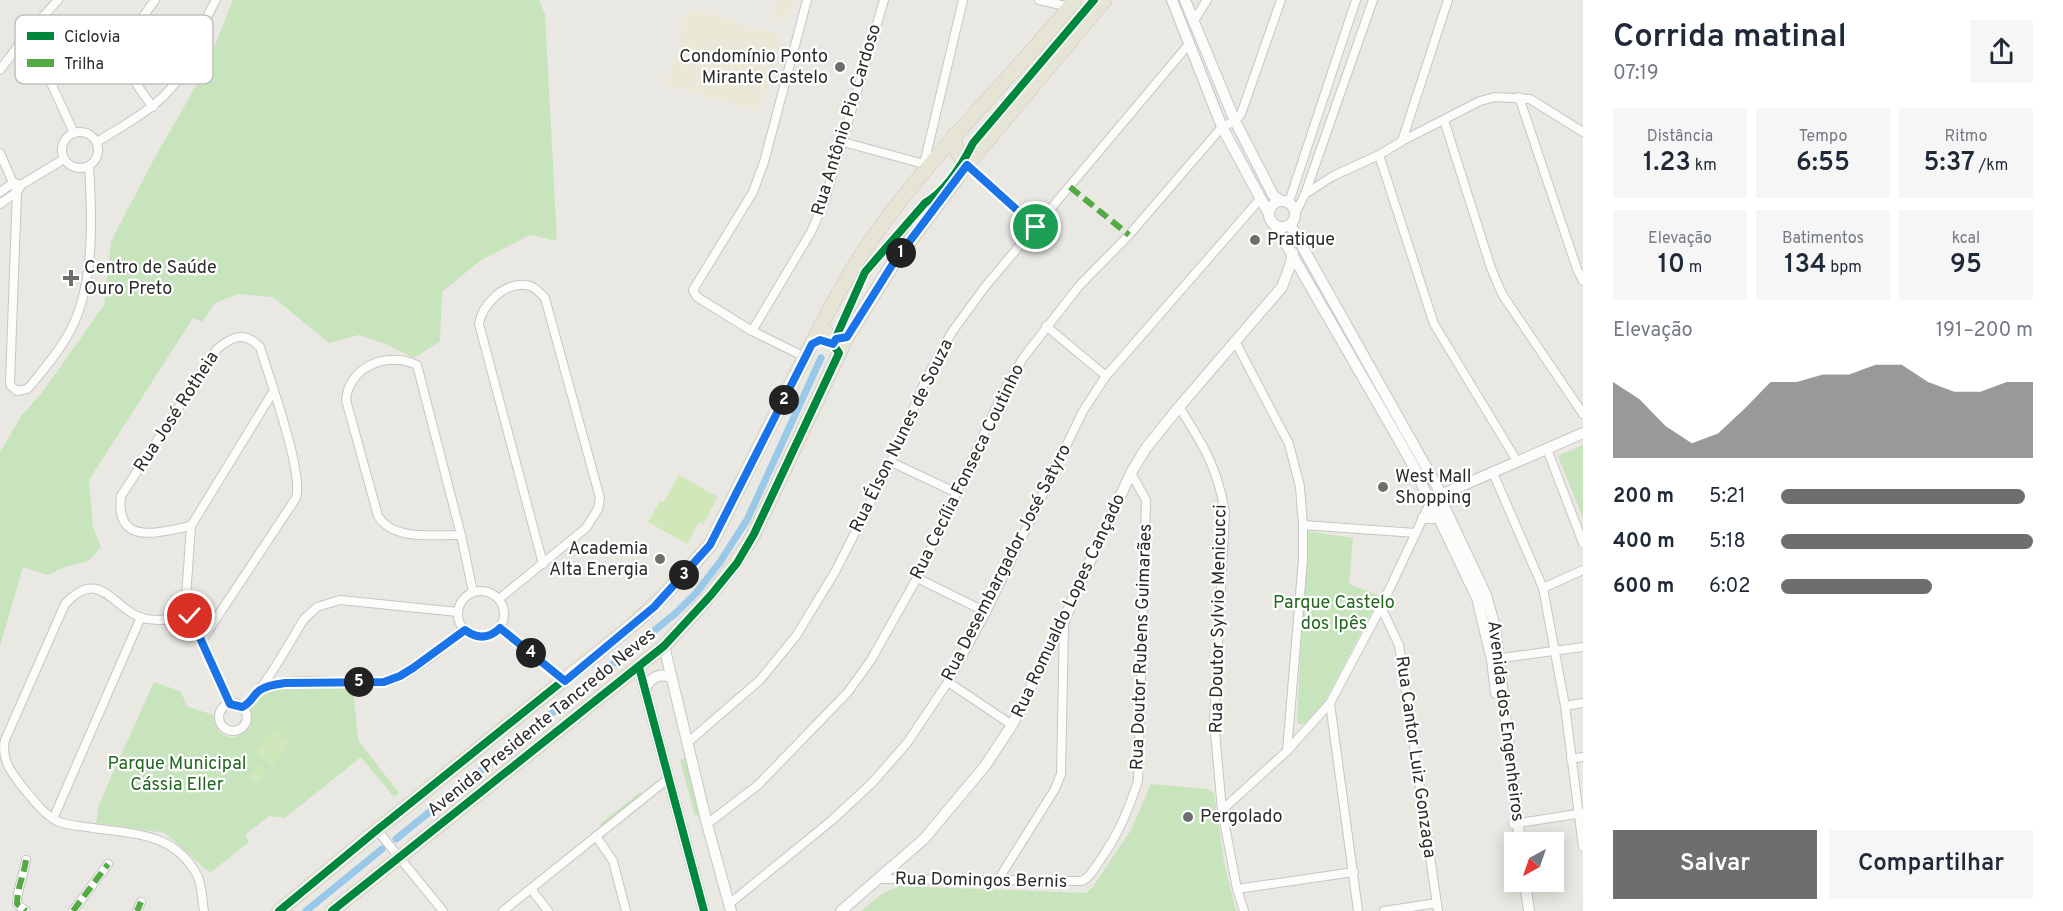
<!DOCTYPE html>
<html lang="pt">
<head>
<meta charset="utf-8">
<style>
  :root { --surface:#fff; --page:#f6f6f7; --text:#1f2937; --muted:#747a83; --accent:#6e6e6c }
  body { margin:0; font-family:Overpass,sans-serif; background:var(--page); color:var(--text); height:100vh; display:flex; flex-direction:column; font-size:22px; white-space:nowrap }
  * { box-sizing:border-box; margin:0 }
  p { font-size:20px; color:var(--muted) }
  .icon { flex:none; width:33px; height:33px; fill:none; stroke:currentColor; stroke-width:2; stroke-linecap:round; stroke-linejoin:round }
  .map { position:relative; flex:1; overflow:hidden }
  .drawer { display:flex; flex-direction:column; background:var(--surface); width:480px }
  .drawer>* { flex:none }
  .needle { width:39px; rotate:220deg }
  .fabs { position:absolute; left:1504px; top:832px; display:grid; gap:12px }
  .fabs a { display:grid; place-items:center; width:60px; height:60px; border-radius:0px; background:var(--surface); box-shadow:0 3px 15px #0003; font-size:30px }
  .pin { position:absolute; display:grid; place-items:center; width:51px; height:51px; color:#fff; margin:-26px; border:3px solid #fff; border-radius:50%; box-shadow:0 2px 6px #0007 }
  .km { position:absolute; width:30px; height:30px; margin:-15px; border-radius:50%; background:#222; color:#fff; font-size:16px; line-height:30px; text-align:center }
  .round { display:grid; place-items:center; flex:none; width:63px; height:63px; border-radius:0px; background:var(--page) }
  .summary { display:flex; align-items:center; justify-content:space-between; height:102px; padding:0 30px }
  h1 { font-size:33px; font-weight:600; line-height:45px }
  .stats { display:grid; grid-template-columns:repeat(3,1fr); gap:9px; height:102px; padding:6px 30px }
  .stats div { display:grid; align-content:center; border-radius:0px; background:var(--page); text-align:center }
  .stats b { font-size:26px; font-weight:600 }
  .stats small { font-size:16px; font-weight:400 }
  .stats p { font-size:16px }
  .chart { height:168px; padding:12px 30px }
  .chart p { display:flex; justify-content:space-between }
  .chart svg { width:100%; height:108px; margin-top:6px; fill:var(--accent); opacity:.7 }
  .action { display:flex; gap:12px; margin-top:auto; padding:12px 30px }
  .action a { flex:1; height:69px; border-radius:0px; background:var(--accent); color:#fff; font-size:24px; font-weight:600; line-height:69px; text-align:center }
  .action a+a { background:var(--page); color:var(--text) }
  ul { padding:0 30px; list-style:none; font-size:20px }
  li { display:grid; grid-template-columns:96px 72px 1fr; align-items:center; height:45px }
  li i { height:15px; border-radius:8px; background:var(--accent) }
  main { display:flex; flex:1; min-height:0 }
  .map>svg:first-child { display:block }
</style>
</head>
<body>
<main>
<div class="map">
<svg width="1583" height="911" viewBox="0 0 1583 911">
  <rect width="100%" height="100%" fill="#eae8e2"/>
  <g fill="#ece8d8">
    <polygon points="776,0 795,0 789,20 772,16"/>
    <polygon points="688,8 781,35 760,112 667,85"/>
  </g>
  <g fill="#c7e4bd">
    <polygon points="233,0 539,0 545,14 557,241 530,235 481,260 442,292 440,341 414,358 385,344 359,335 329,343 273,297 237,294 215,303 202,322 193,318 89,480 93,527 101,547 89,561 68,566 47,575 23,567 0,646 0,453 21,416 41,394 104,305 111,241 153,161 204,72"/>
    <polygon points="1583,445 1583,518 1558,456"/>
    <polygon points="1307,531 1353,538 1349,584 1380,596 1325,701 1304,724 1299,724 1297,720"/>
    <path d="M154 682 180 691 188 707 214 715C213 733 232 746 244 730 249 724 246 719 248 712 251 701 260 693 269 688L353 686 358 740 399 793 394 797 361 757 285 818 269 816 245 835 249 842 210 873 165 833 96 823 99 804Z"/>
    <polygon points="689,757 703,813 695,816 680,760"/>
    <polygon points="1151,784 1208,789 1214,793 1224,862 1236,911 861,911 883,893 900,886 1086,893 1092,888 1131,830"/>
    <polygon points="640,792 644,796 602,828 600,824"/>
  </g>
  <g fill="#d0e7ba">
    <polygon points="679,475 718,497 703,524 699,522 687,544 648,522 660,501 664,502"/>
    <polygon points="274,729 291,743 272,766 255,752"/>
    <polygon points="259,764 267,771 256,785 248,778"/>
  </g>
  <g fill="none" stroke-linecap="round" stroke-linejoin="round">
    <g stroke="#99c8e8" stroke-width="7">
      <polyline points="396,839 676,613 696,593 720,562 747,520 821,358"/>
      <polyline points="306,911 382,849"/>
    </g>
    <g stroke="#c7c6c6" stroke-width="10">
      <g id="minor">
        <polyline points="1039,0 1070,7"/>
        <polyline points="1193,22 1207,0"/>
        <polyline points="28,33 74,133"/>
        <polyline points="0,70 28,33 58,0"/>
        <polyline points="1519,97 1577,269 1583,281"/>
        <path d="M153 107C114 56 118 50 155 0"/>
        <polyline points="1444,120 1491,268 1502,294 1583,414"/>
        <circle cx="80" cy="150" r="18"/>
        <polyline points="1402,141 1448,0"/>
        <path d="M97 142C130 121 166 104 185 68 197 46 203 21 216 0"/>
        <polyline points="843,142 924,164 928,167"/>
        <path d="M0 153 17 192 10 382 11 386 17 391 27 389 31 385C48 364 67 342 77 316 94 272 92 213 89 166"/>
        <polyline points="1379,155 1434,324 1517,461"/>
        <polyline points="924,164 963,0"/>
        <polyline points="967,165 1036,227"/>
        <polyline points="0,192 13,183 18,184"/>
        <polyline points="1305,194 1333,176 1379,155 1402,141 1480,101 1495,97 1530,99 1583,132"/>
        <polyline points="1289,202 1356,0"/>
        <polyline points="0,204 17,192 21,185 64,159"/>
        <polyline points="1295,214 1305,194 1373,0"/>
        <polyline points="1046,326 1106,376"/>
        <polyline points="752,331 811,232 824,203 884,0"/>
        <polyline points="1236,343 1289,444 1300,487 1303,525 1303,559 1287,751"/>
        <polyline points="805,357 752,331 697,297 693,290 753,192 764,162 807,0"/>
        <path d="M1179 407C1203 445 1217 466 1225 512L1214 721 1222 810 1237 889 1244 911"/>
        <polyline points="1547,449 1583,543"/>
        <polyline points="891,462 957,493"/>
        <polyline points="1493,473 1543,588 1565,706 1583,847"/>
        <polyline points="1303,525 1416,533"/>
        <path d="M191 526C159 532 115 547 121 496L217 349C233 336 244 331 260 347 269 377 304 473 296 498L202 640"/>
        <path d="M461 535C435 534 394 542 378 516L346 400C349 366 388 351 417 365L461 535 473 592"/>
        <polyline points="917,578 986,612"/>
        <polyline points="1543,588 1583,570"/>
        <circle cx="481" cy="614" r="23"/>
        <path d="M499 599 586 528 598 509 600 498 545 298C539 292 534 286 526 285 504 282 482 305 479 324L543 564"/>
        <polyline points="1381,607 1399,645 1438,911"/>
        <path d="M190 616C176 619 157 622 142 618 113 609 100 566 65 604L5 740C1 758 10 771 21 785 32 798 42 813 57 821 68 826 81 826 93 828 134 834 175 833 197 875 202 884 202 900 204 911"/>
        <polyline points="500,628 565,680"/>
        <polyline points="1494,659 1583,647"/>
        <polyline points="948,682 1012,725"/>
        <path d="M260 689C294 673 347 687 384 682 410 678 443 646 465 630"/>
        <polyline points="1330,703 1358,911"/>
        <circle cx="233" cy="717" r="14"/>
        <polyline points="230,704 190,616 186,597 191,526 273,392"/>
        <polyline points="1565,706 1583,703"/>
        <path d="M242 707C259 699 292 638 304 619L317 607 340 600 458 612"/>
        <polyline points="687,743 760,680 796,636 835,572 891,462 926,379 952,332 984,288 1189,44"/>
        <polyline points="1571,759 1583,757"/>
        <polyline points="1222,810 1287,751 1330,703 1381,607 1430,503"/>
        <polyline points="53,819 141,617"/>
        <polyline points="707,824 758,785 848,692 871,660 917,578 1003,393 1023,358 1079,286 1129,235 1222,127 1235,121 1241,114 1281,0"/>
        <polyline points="1513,824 1583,813"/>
        <polyline points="377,830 443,911"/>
        <polyline points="596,836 613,861 626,911"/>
        <path d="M26 860C24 875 17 888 17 904L26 911"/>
        <path d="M880 879 1082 881C1091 877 1095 867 1101 859 1119 833 1128 811 1138 781L1146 500 1131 473"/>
        <polyline points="998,880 1055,789 1061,774 1064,625"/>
        <polyline points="531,889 548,911"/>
        <polyline points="1237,889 1354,872"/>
        <polyline points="729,904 831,821 872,783 907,743 948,682 986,612 1083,411 1106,376 1261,198"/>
        <polyline points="73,911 108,864"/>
        <polyline points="137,911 141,902"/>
        <polyline points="503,911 669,778"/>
        <polyline points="1384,911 1437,903"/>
      </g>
    </g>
    <g stroke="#c7c6c6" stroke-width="12">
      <g id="tertiary">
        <polyline points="1172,0 1222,127 1269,214"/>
        <polyline points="1185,0 1235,121 1273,195 1281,201"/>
        <circle cx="1282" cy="214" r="13"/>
        <polyline points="1291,223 1293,230 1439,490"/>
        <polyline points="1275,225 1396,435 1415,469 1428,498"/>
        <polyline points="1443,494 1583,433"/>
        <polyline points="1442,502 1486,595 1495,627 1520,843"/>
        <polyline points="1432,504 1477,598 1492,660 1496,693"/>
        <polyline points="1423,518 1439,518"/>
        <polyline points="664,646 707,824 731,911"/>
        <polyline points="639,667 704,911"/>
        <path d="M645 689C651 677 659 673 671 677"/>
        <polyline points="1525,882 1529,911"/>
        <polyline points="841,911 924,839 985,766 1012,725 1064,621 1077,589 1131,473 1146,448 1179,407 1282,287 1291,263 1293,253"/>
      </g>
    </g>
    <g stroke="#c6c5c2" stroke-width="15">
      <g id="primary">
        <path d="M954 135C956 149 957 156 967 165"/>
        <path d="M821 324C827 338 834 340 847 337"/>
        <path d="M279 911 377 830 631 626C660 601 685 574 710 545 738 489 766 434 794 378 820 328 844 277 877 232 936 149 1011 79 1075 0"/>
        <path d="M332 911 664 646C697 610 729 576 754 534L847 337 894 262 967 165 1105 0"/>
      </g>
    </g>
    <use href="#minor" stroke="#fcfcfb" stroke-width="8"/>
    <use href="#tertiary" stroke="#fcfcfb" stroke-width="10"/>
    <use href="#primary" stroke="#e6e5d5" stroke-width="14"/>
    <g stroke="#54ab44" stroke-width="6" stroke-dasharray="12 6" stroke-linecap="butt">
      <polyline points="1070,187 1129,235"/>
      <path d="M26 860C24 875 17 888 17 904L26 911"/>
      <polyline points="73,911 108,864"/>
      <polyline points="137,911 141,902"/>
    </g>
    <g stroke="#fff" stroke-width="11">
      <g id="cycleway">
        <path d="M833 344 865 272 925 203C947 190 962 165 973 143L1094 0"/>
        <polyline points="639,667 704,911"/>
        <polyline points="279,911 377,830 631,626 654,607 684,576 710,545 812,343 820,340 833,344 839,353 754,534 737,563 711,595 664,646 332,911"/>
      </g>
    </g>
    <use href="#cycleway" stroke="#00873e" stroke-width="8"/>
  </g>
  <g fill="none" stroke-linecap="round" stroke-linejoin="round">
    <g stroke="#fff" stroke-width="12">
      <path id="route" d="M190 616 230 704 242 707C251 703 253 695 260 690 267 685 277 684 285 683L384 682 400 676 413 668 465 630C477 639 489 639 500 628L565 681 654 607 710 545 812 344 820 340 833 344 836 339 847 337 894 262 967 165 1036 227"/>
    </g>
    <use href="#route" stroke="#1a73e8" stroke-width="8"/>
  </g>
  <g fill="#6e6e6c" stroke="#fff" stroke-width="2">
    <circle cx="840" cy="67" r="6"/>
    <circle cx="1255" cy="240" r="6"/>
    <path d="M68 269h6v6h6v6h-6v6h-6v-6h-6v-6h6z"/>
    <circle cx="1383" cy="487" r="6"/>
    <circle cx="660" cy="559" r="6"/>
    <circle cx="1188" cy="817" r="6"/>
  </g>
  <g text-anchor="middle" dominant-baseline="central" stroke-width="4.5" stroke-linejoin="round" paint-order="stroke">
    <g font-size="18" fill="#2c2c2c" stroke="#fff" text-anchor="start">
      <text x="828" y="57" text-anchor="end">Condomínio Ponto<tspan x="828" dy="21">Mirante Castelo</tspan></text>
      <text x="1267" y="240">Pratique</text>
      <text x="84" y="268">Centro de Saúde<tspan x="84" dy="21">Ouro Preto</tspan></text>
      <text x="1395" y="477">West Mall<tspan x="1395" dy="21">Shopping</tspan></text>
      <text x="648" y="549" text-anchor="end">Academia<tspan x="648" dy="21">Alta Energia</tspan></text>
      <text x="1200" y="817">Pergolado</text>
    </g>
    <g font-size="18" fill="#2c2c2c" stroke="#fff">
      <text transform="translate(847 120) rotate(-73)">Rua Antônio Pio Cardoso</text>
      <text transform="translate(177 412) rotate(-57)">Rua José Rotheia</text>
      <text transform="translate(902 436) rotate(-64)">Rua Élson Nunes de Souza</text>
      <text transform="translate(968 472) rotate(-64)">Rua Cecília Fonseca Coutinho</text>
      <text transform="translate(1007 563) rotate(-63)">Rua Desembargador José Satyro</text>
      <text transform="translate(1069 606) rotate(-65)">Rua Romualdo Lopes Cançado</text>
      <text transform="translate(1219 619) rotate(-89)">Rua Doutor Sylvio Menicucci</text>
      <text transform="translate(1142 647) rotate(-88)">Rua Doutor Rubens Guimarães</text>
      <text transform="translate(1505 721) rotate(83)">Avenida dos Engenheiros</text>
      <text transform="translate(542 723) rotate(-39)">Avenida Presidente Tancredo Neves</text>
      <text transform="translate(1415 757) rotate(82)">Rua Cantor Luiz Gonzaga</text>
      <text transform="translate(981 881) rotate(1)">Rua Domingos Bernis</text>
    </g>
    <g font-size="18" fill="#22671e" stroke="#fff">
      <text x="1334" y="603">Parque Castelo<tspan x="1334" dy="21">dos Ipês</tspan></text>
      <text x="177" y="764">Parque Municipal<tspan x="177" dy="21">Cássia Eller</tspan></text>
    </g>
  </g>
  <rect x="15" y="15" width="198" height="69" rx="9" fill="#fff" stroke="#c0c0c0" stroke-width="1.5"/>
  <rect x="27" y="32" width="27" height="8" fill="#00873e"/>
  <rect x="27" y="59" width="27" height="8" fill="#54ab44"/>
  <g font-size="16" fill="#2c2c2c">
    <text x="64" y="42">Ciclovia</text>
    <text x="64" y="69">Trilha</text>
  </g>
</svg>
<div class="fabs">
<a><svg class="needle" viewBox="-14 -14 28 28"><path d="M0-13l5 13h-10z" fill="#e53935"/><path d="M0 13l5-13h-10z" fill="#747a83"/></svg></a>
</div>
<div class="pin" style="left:1036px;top:227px;background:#1e9e55"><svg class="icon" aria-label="arrive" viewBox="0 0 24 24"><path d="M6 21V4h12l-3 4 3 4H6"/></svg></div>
<div class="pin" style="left:190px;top:616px;background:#d93025"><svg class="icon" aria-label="check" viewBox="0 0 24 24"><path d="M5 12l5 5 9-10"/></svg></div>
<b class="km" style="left:901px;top:253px">1</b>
<b class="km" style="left:784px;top:400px">2</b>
<b class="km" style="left:684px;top:575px">3</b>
<b class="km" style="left:531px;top:653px">4</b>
<b class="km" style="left:359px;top:682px">5</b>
</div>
<section class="drawer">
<div class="summary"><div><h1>Corrida matinal</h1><p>07:19</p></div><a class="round"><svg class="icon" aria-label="share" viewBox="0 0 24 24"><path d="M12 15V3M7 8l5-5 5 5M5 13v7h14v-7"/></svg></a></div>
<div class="stats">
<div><p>Distância</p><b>1.23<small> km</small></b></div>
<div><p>Tempo</p><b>6:55</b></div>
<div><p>Ritmo</p><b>5:37<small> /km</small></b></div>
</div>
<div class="stats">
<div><p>Elevação</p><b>10<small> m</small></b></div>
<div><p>Batimentos</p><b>134<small> bpm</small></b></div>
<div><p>kcal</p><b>95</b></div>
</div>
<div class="chart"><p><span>Elevação</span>191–200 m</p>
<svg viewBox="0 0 160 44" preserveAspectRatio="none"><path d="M0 44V13L10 20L20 31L30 38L40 34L50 24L60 13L70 13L80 10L90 10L100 6L110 6L120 13L130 17L140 17L150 13L160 13V44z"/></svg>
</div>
<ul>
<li><b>200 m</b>5:21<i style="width:97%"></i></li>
<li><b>400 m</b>5:18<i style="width:100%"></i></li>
<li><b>600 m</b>6:02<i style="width:60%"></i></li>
</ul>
<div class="action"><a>Salvar</a><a>Compartilhar</a></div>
</section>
</main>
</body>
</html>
